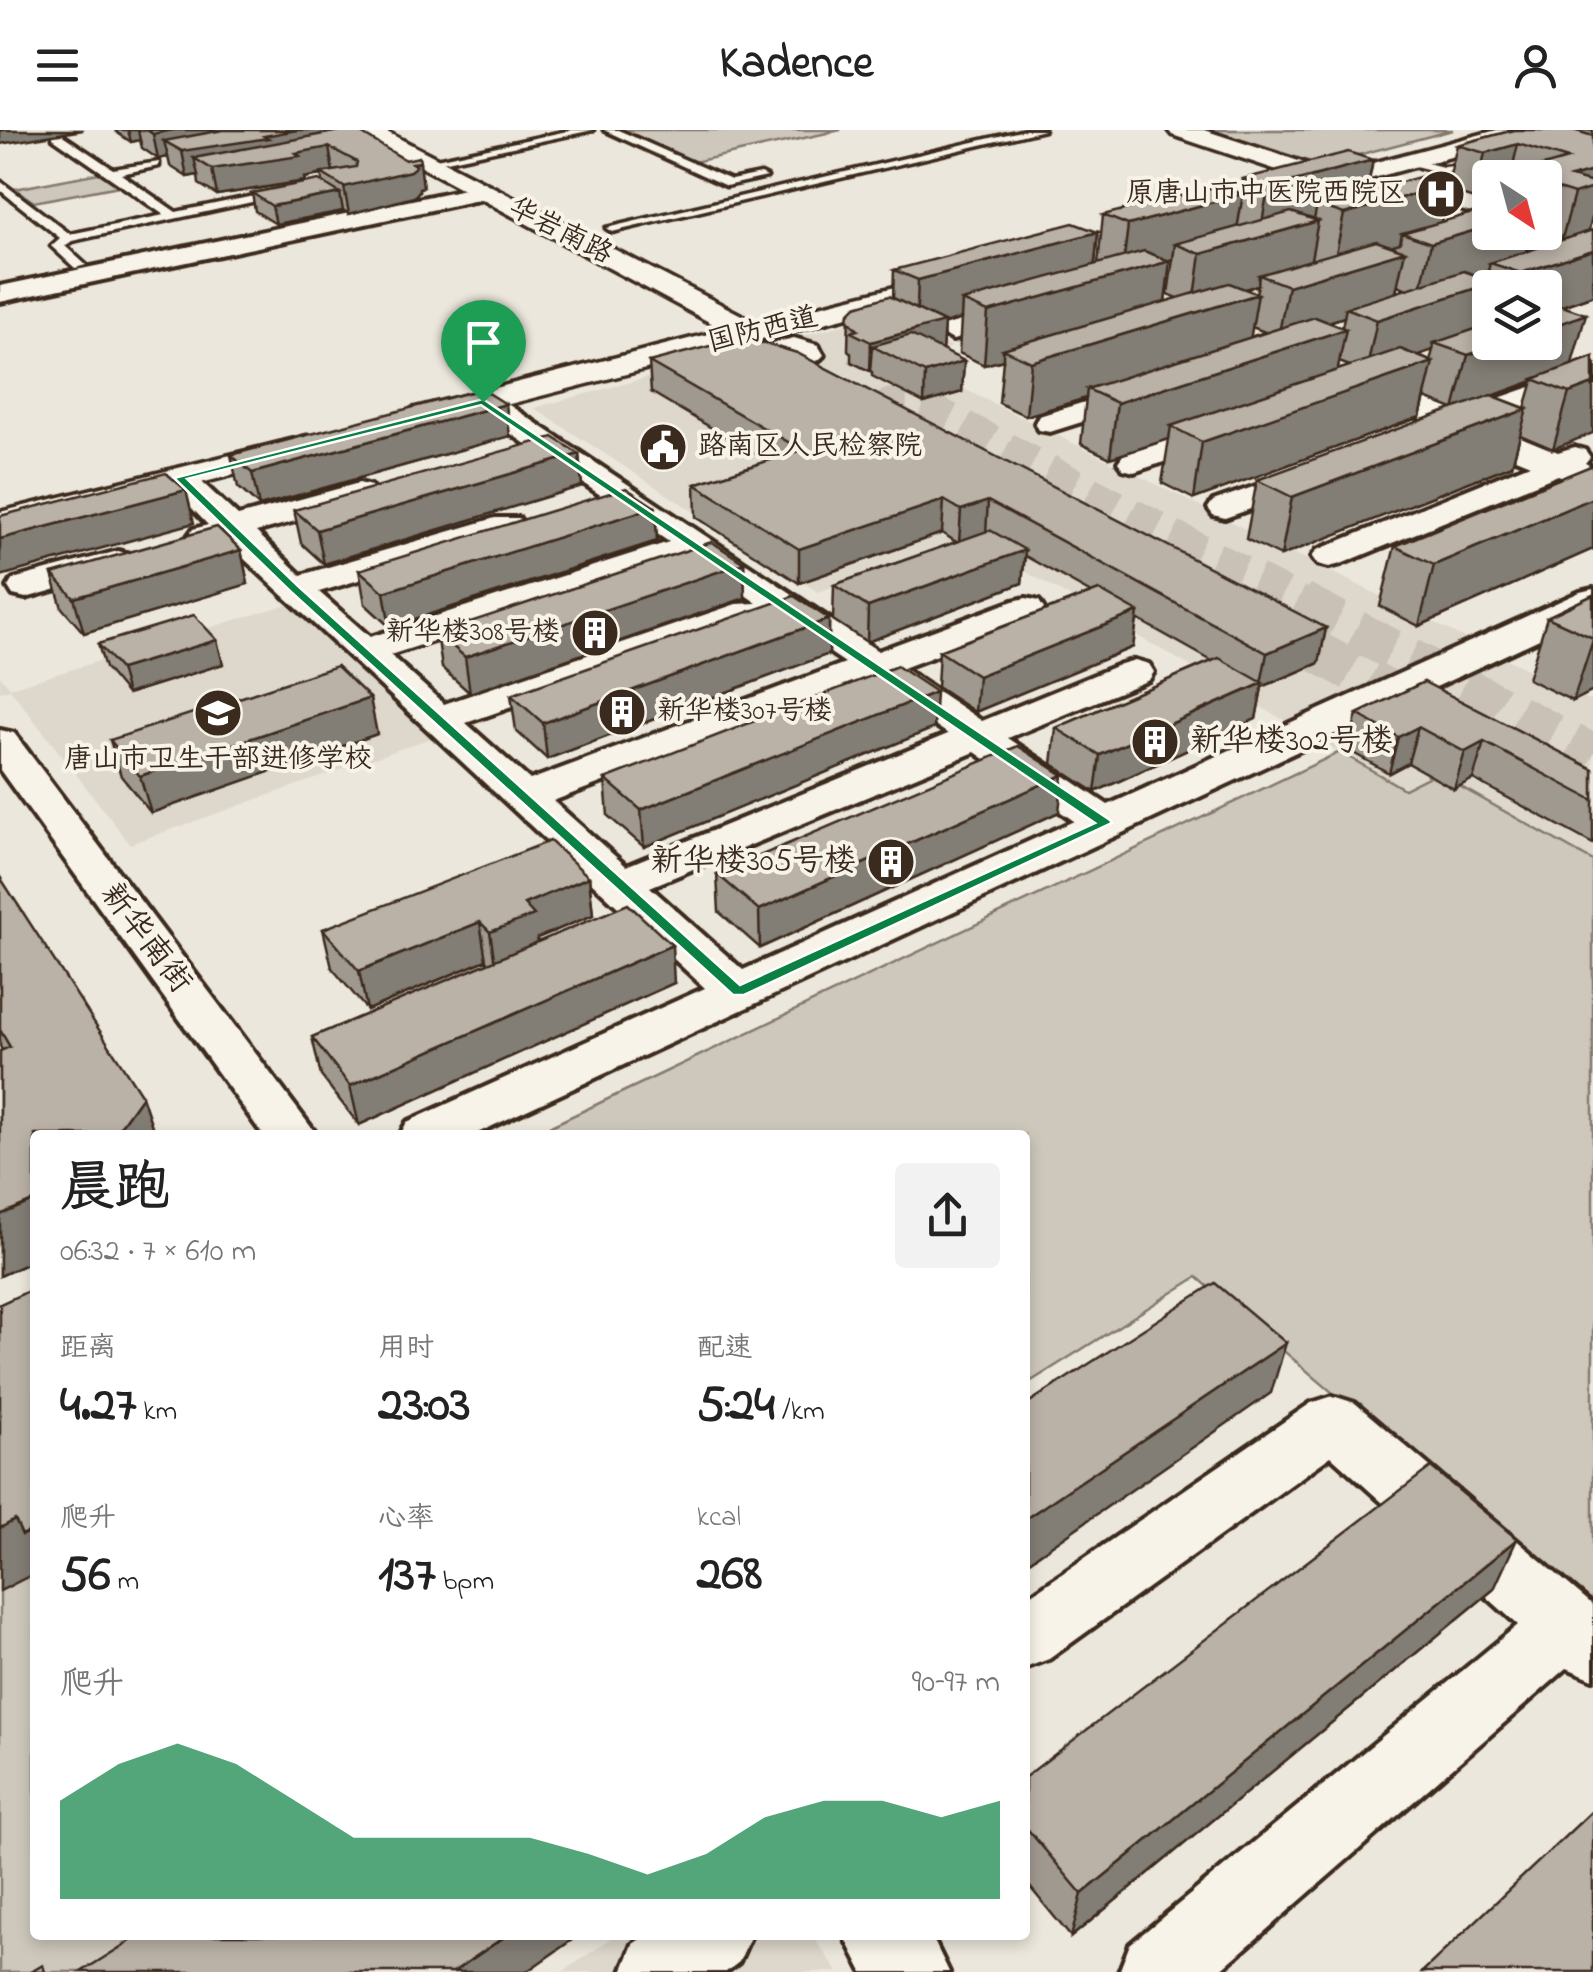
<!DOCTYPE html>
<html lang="zh">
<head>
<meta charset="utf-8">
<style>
  :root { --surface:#fff; --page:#f2f2f2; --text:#222; --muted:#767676; --accent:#0b8043 }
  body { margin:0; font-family:"Indie Flower","LXGW WenKai TC",sans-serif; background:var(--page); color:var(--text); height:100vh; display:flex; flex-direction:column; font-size:38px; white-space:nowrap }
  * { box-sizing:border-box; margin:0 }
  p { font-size:32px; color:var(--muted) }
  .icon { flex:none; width:55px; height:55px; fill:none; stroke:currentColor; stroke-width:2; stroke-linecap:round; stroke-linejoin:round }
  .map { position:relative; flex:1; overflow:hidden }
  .panel { position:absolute; left:30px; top:1000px; width:1000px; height:810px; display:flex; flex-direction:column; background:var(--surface); border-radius:10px; box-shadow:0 5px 15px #0003 }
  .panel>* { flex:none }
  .needle { width:65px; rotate:144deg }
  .tools { position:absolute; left:1472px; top:30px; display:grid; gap:20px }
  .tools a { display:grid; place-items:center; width:90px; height:90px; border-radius:10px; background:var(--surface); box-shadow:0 5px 15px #0003; font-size:50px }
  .pin { position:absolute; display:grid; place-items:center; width:85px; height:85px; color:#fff; margin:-102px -42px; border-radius:50% 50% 50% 0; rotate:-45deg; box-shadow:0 0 10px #0007 }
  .pin .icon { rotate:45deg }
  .round { display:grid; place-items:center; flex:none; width:105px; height:105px; border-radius:10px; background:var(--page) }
  .overview { display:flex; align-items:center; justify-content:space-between; height:170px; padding:0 30px }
  h1 { font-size:55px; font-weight:800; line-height:75px }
  .stats { display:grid; grid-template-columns:repeat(3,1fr); gap:15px; height:170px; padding:10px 30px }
  .stats div { display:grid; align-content:center }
  .stats b { font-size:50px; font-weight:800 }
  .stats small { font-size:28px; font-weight:400 }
  .stats p { font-size:28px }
  .chart { height:280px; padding:20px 30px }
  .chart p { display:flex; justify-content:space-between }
  .chart svg { width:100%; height:180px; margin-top:10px; fill:var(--accent); opacity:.7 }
  header { display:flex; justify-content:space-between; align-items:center; height:130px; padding:0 30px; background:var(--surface); font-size:45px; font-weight:800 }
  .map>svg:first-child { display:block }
</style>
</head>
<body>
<header><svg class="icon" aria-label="menu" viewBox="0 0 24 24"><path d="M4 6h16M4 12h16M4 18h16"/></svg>Kadence<svg class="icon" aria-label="person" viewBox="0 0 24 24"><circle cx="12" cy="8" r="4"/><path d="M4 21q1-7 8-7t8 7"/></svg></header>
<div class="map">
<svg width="1593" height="1842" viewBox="0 0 1593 1842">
  <rect width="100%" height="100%" fill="#ece7dc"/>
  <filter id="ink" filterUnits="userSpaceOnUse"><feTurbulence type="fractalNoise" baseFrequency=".01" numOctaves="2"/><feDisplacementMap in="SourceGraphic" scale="20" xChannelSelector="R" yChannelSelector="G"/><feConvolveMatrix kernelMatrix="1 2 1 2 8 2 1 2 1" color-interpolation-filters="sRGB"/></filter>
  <g filter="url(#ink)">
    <g fill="#ddd7cc">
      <polygon points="884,184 952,217 908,231 1593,572 1593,731 1436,644 1404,659 969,409 818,462 534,278"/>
      <polygon points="292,473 434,607 130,714 10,559 0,562 0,545 10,558"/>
      <polygon points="616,1805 812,1805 838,1842 563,1842"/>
    </g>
    <g fill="#cec8bc" stroke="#84796d" stroke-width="2.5">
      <polygon points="622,0 841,0 694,32"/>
      <polygon points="1211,0 1453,0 1320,35"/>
      <polygon points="104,42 124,55 34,72 15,59"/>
      <polygon points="1340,622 1404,659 1436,643 1593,731 1593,1485 1197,1147 1025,1255 1025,1005 532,1005"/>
      <polygon points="35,1322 35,1805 320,1805 263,1842 0,1842 0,1340"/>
    </g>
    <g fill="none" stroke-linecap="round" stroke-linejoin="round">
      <polyline stroke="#c9c1b6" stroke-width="31" stroke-dasharray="31 16" stroke-linecap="butt" points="923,310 883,288 890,274 924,275 1305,474"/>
      <g stroke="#c9c1b6" stroke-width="41" stroke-dasharray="41 20" stroke-linecap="butt">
        <polyline points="1301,472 1593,625"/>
        <polyline points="1262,492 1438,587"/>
      </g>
      <g stroke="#3b2a1e" stroke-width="7">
        <g id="lane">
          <polygon points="572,0 593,0 428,35 422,32"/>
          <polygon points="604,0 618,0 731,50 761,44 767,47 726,56"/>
          <polygon points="1025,0 1044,0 612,102 606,98"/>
          <polygon points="53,4 61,4 113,39 159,32 159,36 121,44 176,82 283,60 289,64 72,111 65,116 86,135 75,138 51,116 60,108 0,60 0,51 70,104 164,85 53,8"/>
          <polygon points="1407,28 1443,37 1482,34 1488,37 1443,43 1403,33"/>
        </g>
      </g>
      <g stroke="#3b2a1e" stroke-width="8">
        <g id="street">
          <polygon points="484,55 496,62 492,67 0,172 0,156"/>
          <polygon points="1027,172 1037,174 1041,180 1037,186 953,210 939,202 943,196"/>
          <path d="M794 208 818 215 824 225C809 242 777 243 762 226L768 214Z"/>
          <polygon points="1593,235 1593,254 1486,293 1558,322 1574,317 1585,320 1590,327 1585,333 1593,337 1593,358 1558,345 1341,434 1329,437 1317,434 1312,427 1317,420 1530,334 1457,304 1436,304 1434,294 1352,260 1347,254 1352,248 1372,248 1459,282"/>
          <polygon points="1147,253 1158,256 1162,262 1158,268 1050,302 1039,300 1035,293 1039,286"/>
          <path d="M483 262 494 265 878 521 1013 471 1026 468 1039 471 1044 479 1039 487 903 538 982 591 1121 534 1135 530 1149 534 1154 542 1149 550 1008 608 1108 675 1580 462 1593 459V484L473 1005H400L407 992 705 858 225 411 205 416 193 413 188 406 193 399 208 395 163 348 168 341H190L238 386 359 353 371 356 375 363 371 370 256 402 301 445 495 388H519L524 395 519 402 319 462 370 507 669 412 472 277 468 271 472 265ZM691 428 757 473 736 474 444 574 390 525ZM764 478 845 533 530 650 466 593 762 490 767 482ZM870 551 948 604 626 736 553 671ZM975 622 1074 691 743 840 650 757Z"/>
          <polygon points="1230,290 1241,292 1245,299 1241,306 1134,342 1123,339 1118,332 1123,325"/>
          <polygon points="1316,335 1327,338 1332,345 1327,352 1225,388 1213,385 1208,378 1213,371"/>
          <polygon points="118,421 130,424 135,431 130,438 26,468 13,465 8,457 13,449"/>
          <polygon points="0,600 14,603 317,1005 263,1005 0,640"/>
          <polygon points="1333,1266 1355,1273 1593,1475 1593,1549 1567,1538 1218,1842 1119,1842 1130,1814 1518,1495 1331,1326 1049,1529 1025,1538 1025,1469 1311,1273"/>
          <polygon points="646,1805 751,1805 739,1832 726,1842 622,1842 633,1814"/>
          <polygon points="844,1805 931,1805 949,1842 863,1842"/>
        </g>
      </g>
      <g stroke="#3b2a1e" stroke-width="7">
        <g id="secondary">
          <polygon points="353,0 383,0 755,192 927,149 937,152 942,158 937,164 424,296 412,293 407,286 412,279 724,200"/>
          <polygon points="1168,0 1204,0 1335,43 1497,0 1536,0 1532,5 1362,51 1490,93 1490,102 1521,102 1593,126 1593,144 1333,59 1300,68 1291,65 1287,60 1291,55 1307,50 1172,5"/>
          <polygon points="307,306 319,309 324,316 319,323 0,404 0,382"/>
        </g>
      </g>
      <use href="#lane" fill="#f7f3e8" fill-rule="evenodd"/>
      <use href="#street" fill="#f7f3e8" fill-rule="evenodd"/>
      <use href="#secondary" fill="#f7f3e8" fill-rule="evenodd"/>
    </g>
    <g fill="#a09990" stroke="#3b2a1e" stroke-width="2.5" fill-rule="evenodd">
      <polygon points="115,0 341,0 423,57 419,58 419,61 414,67 349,84 343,80 276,94 255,81 252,63 323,52 321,45 304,48 305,51 217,65 199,54 198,45 187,47 170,36 168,27 158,29 142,18 140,10 131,12 116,2"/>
      <path d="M1514 0H1593V84L1588 102 1593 100V165L1562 176 1571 235 1593 227 1553 319 1520 305 1512 335 1281 426 1246 409 1257 350 1453 279 1425 268 1420 287 1194 369 1162 353 1169 309 1110 328 1081 314 1086 268 1026 286 999 273 1003 230 984 235 959 223 961 189 944 194 942 220 964 231 962 262 924 273 872 246V242L851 232V223L848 220 849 183 893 168 894 140 1098 102 1095 134H1098L1103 85 1241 64 1243 49 1373 30 1367 61 1448 54 1457 15ZM1490 48H1545V102H1533L1559 111 1527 121 1531 102H1490L1441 92 1448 61 1474 69 1490 65ZM1173 129 1168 164 1178 168 1165 172 1169 130ZM1488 141 1486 148 1476 145ZM1258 155 1256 163 1245 159ZM1398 155 1407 159 1396 162ZM1490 158H1545L1490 212 1484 196 1486 187 1490 188ZM1344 187 1342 197 1329 192ZM1252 197 1265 202 1250 207ZM1433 220 1430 231 1416 225ZM1339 232 1350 236 1338 240ZM1533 251 1525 278 1493 266Z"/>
      <polygon points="649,232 1326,498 1319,533 1262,557 1256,589 1095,662 1052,634 1056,598 1212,531 1137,489 1133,517 975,582 937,557 939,521 1091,463 1025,426 1022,453 867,512 833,490 834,455 956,412 942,403 799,453 696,387 695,354 767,331 651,262"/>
      <polygon points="510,306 259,376 238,357 231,325"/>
      <polygon points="579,324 582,356 324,434 301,413 294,380"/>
      <polygon points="1593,335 1593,419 1419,496 1380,476 1395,416"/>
      <polygon points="655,377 657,411 390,497 365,474 359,440"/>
      <polygon points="241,420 248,454 84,503 62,478 52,444"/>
      <polygon points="744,433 745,468 470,563 442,538 437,503"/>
      <polygon points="1593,465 1593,561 1573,571 1528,549 1547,487"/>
      <polygon points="829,489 829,524 547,629 516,601 511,565"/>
      <polygon points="98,514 223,534 127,564 105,538"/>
      <polygon points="1424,552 1593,639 1593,714 1473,649 1454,659 1408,633 1389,643 1348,620 1357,584"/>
      <polygon points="934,598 644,717 608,686 605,649"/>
      <polygon points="377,604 151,683 121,646 110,610"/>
      <polygon points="1059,682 760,818 719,782 717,744"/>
      <polygon points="0,747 35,1005 35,1130 0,1146 0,921 2,920 0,916"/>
      <polygon points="589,747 593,785 537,808 538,812 674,853 359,995 321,946 312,907 488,833 486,830 367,880 332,838 323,799"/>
      <polygon points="1494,1459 1071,1807 1025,1751 1025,1647"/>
    </g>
    <g fill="#827d75" stroke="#3b2a1e" stroke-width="2.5">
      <polygon points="0,0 83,0 0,14"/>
      <polygon points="128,0 138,0 140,10 131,12"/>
      <polygon points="147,0 341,0 329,17 333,42 304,48 305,51 217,65 212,39 194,28 198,45 187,47 182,21 164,11 168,27 158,29 153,4"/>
      <polygon points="1518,14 1510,48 1490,48 1490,65 1474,69 1485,23"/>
      <polygon points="1373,30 1364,76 1317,75 1314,90 1260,105 1268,58"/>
      <polygon points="420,32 423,57 419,58 419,61 414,67 349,84 344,57"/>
      <polygon points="1593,41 1593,84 1588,103 1561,112 1574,64 1571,47"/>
      <polygon points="1449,54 1439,102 1402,103 1400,113 1334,133 1344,84"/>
      <polygon points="340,63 343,81 276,94 272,76"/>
      <polygon points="1243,64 1235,112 1175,114 1173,129 1122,144 1128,95"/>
      <polygon points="1318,91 1309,140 1259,145 1258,155 1194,174 1201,124"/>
      <polygon points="1490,96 1490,102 1531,102 1524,130 1490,133 1488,141 1420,163 1431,113"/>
      <polygon points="1098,102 1093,152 962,171 961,189 944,194 942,221 872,216 870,242 871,212 916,200 918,150"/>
      <polygon points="1593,120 1593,165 1545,182 1545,158 1517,158 1521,143"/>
      <polygon points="1405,121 1394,171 1346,178 1344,187 1278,208 1288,156"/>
      <polygon points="1170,131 1164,181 1003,219 1003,230 984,235 988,182"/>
      <polygon points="1495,152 1494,158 1490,158 1490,171 1482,203 1434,213 1433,220 1366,243 1377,190"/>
      <polygon points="1258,164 1249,216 1087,259 1086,268 1026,286 1031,232"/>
      <polygon points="1586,184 1571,237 1454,280 1468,225 1505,212 1545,212 1545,199"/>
      <polygon points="1346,199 1335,252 1171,296 1169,309 1110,328 1117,273"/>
      <polygon points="964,231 962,262 924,273 925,243"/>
      <polygon points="1433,232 1420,287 1194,369 1202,312"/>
      <polygon points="1593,254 1593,303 1553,319 1569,263"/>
      <polygon points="506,274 510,306 259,376 252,343"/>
      <polygon points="1527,279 1512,335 1281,426 1292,367"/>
      <polygon points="579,324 582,356 324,434 317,400"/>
      <polygon points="186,360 194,393 0,446 0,409"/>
      <polygon points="1593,368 1593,419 1419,496 1434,435"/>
      <polygon points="944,370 942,403 799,453 799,419"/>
      <polygon points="988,371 986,404 959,413 961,380"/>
      <polygon points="655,377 657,411 390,497 384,462"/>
      <polygon points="241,420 248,454 84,503 74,468"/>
      <polygon points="1025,420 1022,453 867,512 868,477"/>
      <polygon points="744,433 745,468 470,563 465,527"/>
      <polygon points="1138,482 1133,517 975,582 978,546"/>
      <polygon points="829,489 829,524 547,629 543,593"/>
      <polygon points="1326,498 1319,533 1262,557 1256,589 1095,662 1100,625 1261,554 1267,523"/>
      <polygon points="217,510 223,534 127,564 120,539"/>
      <polygon points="1593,510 1593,561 1573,571"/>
      <polygon points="936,562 934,598 644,717 641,680"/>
      <polygon points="370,568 377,604 151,683 140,646"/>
      <polygon points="1418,597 1408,633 1389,643 1398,607"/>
      <polygon points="1484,612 1473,649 1454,659 1465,622"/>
      <polygon points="1063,645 1059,682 760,818 759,780"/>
      <polygon points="589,747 593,785 537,808 539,823 496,841 490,802 524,774"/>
      <polygon points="480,792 486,830 367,880 359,841"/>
      <polygon points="672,815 674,853 359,995 350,956"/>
      <polygon points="142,966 155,1005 114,1005"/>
      <polygon points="35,1070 35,1130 0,1146 0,1085"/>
      <polygon points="1286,1213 1271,1263 1025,1434 1025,1389"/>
      <polygon points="15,1390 35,1399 35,1443 0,1461 0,1398"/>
      <polygon points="1517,1409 1494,1459 1071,1807 1082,1764"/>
      <polygon points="507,1805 579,1805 526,1842 453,1842"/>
    </g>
    <g fill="#bab2a7" stroke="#3b2a1e" stroke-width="2.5">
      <polygon points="147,0 174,0 153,4"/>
      <polygon points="223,0 297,0 264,6 268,8 182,21 164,11"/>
      <polygon points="345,0 356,0 405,30 419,27 420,32 412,33 416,36 410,41 344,57 321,43 356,37 357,32 329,17 296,23 300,26 212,39 194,28"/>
      <polygon points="1514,0 1573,0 1593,6 1593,41 1571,47 1593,53 1593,58 1574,64 1545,55 1545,48 1520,48 1511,45 1568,29 1518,14 1485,23 1457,15"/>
      <polygon points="1348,22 1373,30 1268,58 1243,49"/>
      <polygon points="1423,46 1449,54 1344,84 1317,75"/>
      <polygon points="319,50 340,63 272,76 252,63"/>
      <polygon points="1218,56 1243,64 1128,95 1103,85"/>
      <polygon points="1490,78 1490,96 1431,113 1402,103"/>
      <polygon points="1291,82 1318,91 1201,124 1175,114"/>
      <polygon points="1073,93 1098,102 918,150 894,140"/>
      <polygon points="1593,100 1593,120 1521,143 1490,133"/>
      <polygon points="1376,111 1405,121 1288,156 1259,145"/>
      <polygon points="1144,121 1170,131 988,182 962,171"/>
      <polygon points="1464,141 1495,152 1377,190 1346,178"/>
      <polygon points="1229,153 1258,164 1031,232 1003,219"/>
      <polygon points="889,166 944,192 871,212 851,202 858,200 848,190 849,183 856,176"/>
      <polygon points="1553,173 1586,184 1545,199 1545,175"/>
      <polygon points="1315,187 1346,199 1117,273 1087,259"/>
      <polygon points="1490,194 1490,212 1505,212 1468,225 1434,213"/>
      <polygon points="911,205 964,231 925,243 872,216"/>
      <polygon points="725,212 765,213 797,223 1326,498 1267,523 988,371 961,380 944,370 799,419 695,354 802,320 649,232"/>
      <polygon points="1400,219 1433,232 1202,312 1171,296"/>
      <polygon points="1593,227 1593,254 1569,263 1533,249"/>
      <polygon points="482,259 506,274 252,343 231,325"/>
      <polygon points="1491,265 1527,279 1292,367 1257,350"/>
      <polygon points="553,307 579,324 317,400 294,380"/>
      <polygon points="1593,335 1593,368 1434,435 1395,416"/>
      <polygon points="166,343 186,360 0,409 0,386"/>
      <polygon points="626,358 655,377 384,462 359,440"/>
      <polygon points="217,397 241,420 74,468 52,444"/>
      <polygon points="990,400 1025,420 868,477 834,455"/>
      <polygon points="712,412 744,433 465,527 437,503"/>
      <polygon points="1099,460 1138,482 978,546 939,521"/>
      <polygon points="1593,465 1593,508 1547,487"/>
      <polygon points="794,466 829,489 543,593 511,565"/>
      <polygon points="194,485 217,510 120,539 98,514"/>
      <polygon points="1219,528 1263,553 1100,625 1056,598"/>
      <polygon points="337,536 370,568 140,646 110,610"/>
      <polygon points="897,536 936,562 641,680 605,649"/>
      <polygon points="1424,552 1593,639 1593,670 1484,612 1465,622 1418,597 1398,607 1357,584"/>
      <polygon points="1018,616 1063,645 759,780 717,744"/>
      <polygon points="550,711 589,747 524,774 534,785 490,802 480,792 359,841 323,799"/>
      <polygon points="0,747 142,966 114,1005 35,1005 35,1070 0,1085 0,921 10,917 0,900"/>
      <polygon points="628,774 672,815 350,956 312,907"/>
      <polygon points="1215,1153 1286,1213 1025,1389 1025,1275"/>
      <polygon points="35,1158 35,1399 22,1405 15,1390 0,1398 0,1174"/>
      <polygon points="1431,1337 1517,1409 1082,1764 1025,1696 1025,1647"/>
      <polygon points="1593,1680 1593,1842 1422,1842"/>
      <polygon points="140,1805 507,1805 453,1842 81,1842"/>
      <polygon points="43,1835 45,1842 31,1842"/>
    </g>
  </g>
  <path fill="#0b8043" stroke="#fff" stroke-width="2.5" fill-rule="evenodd" d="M483 269 1110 690 1112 693 744 865H733L290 461 174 348ZM481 275 1095 693 740 855 298 456 187 349Z"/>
  <defs>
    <g id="hospital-disc" transform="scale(2.5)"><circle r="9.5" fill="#3b2a1e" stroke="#f7f3e8"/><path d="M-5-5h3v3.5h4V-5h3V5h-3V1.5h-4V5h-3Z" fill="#fff"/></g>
    <g id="civic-disc" transform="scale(2.5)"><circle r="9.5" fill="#3b2a1e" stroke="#f7f3e8"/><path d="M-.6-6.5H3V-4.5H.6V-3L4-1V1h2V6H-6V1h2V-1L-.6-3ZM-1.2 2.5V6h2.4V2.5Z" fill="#fff"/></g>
    <g id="building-disc" transform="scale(2.5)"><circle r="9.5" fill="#3b2a1e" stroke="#f7f3e8"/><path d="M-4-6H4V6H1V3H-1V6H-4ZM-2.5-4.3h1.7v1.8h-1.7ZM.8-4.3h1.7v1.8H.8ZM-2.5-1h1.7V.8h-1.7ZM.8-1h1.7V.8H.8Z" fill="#fff"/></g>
    <g id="school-disc" transform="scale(2.5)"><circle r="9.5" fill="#3b2a1e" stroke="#f7f3e8"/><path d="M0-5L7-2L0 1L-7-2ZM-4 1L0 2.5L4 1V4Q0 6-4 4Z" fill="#fff"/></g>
  </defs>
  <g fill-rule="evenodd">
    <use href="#hospital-disc" x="1441" y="64"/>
    <use href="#civic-disc" x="663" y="317"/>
    <use href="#building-disc" x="595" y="503"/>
    <use href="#building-disc" x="622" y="582"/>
    <use href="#school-disc" x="218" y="583"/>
    <use href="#building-disc" x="1155" y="612"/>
    <use href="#building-disc" x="891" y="732"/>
  </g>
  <g text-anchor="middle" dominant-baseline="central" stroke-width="8" stroke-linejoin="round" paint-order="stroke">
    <g font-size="28" fill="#3b2a1e" stroke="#f7f3e8" text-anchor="end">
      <text x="1406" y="64">原唐山市中医院西院区</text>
      <text x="698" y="317" text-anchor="start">路南区人民检察院</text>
      <text x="560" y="503">新华楼308号楼</text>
      <text x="657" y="582" text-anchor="start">新华楼307号楼</text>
      <text x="218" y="630" text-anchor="middle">唐山市卫生干部进修学校</text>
    </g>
    <g font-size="28" fill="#3b2a1e" stroke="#f7f3e8">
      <text transform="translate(560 102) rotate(27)">华岩南路</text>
      <text transform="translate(763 201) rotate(-14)">国防西道</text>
    </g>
    <g font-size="32" fill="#3b2a1e" stroke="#f7f3e8" text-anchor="start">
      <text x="1190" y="612">新华楼302号楼</text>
      <text x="856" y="732" text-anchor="end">新华楼305号楼</text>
    </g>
    <g font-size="32" fill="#3b2a1e" stroke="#f7f3e8">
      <text transform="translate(145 809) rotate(53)">新华南街</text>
    </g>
  </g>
</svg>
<div class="tools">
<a><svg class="needle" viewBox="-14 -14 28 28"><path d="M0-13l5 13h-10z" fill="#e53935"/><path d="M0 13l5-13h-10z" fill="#767676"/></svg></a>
<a><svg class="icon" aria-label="layers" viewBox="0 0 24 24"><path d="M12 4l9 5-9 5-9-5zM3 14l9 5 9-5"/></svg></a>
</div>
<div class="pin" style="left:483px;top:272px;background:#1e9e55"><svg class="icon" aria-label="arrive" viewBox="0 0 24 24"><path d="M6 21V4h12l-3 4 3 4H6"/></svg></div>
<section class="panel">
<div class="overview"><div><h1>晨跑</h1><p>06:32 · 7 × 610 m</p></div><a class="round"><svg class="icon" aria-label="share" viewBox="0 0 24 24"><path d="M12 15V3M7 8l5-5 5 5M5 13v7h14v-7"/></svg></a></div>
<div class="stats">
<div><p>距离</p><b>4.27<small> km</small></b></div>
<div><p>用时</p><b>23:03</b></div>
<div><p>配速</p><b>5:24<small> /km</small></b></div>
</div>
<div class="stats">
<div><p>爬升</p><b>56<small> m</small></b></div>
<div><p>心率</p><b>137<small> bpm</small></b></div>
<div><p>kcal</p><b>268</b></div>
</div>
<div class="chart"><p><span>爬升</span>90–97 m</p>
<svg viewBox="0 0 160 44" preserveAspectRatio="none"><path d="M0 44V20L10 11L20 6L30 11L40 20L50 29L60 29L70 29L80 29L90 33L100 38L110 33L120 24L130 20L140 20L150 24L160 20V44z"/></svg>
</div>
</section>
</div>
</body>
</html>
